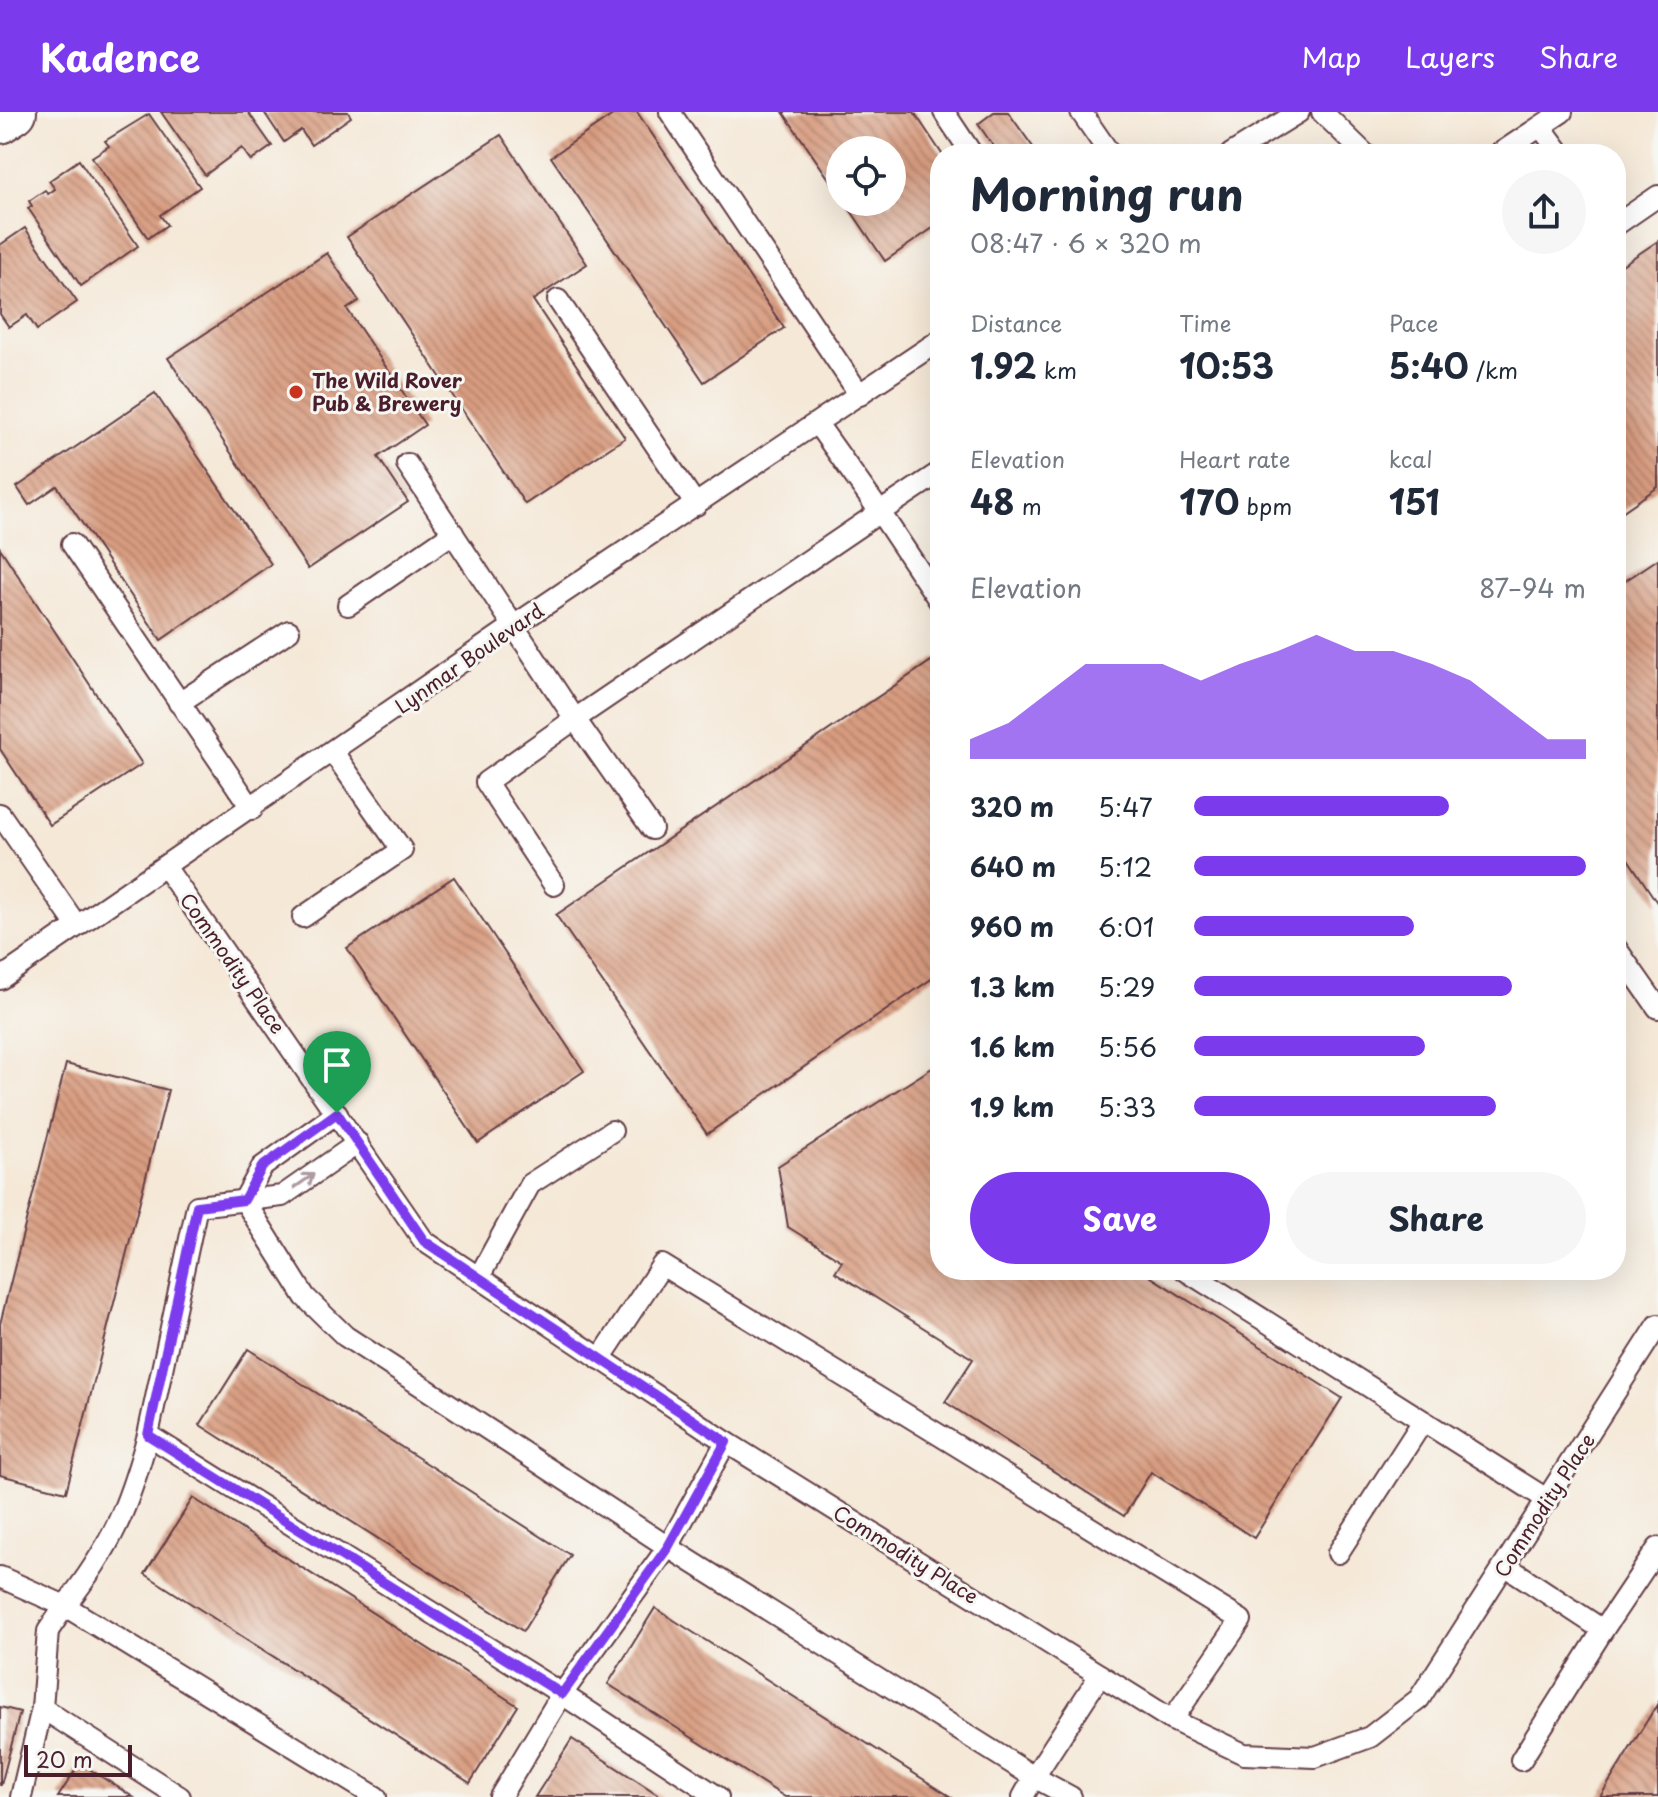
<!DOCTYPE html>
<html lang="en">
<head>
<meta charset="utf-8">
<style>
  :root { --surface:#fff; --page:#f6f6f7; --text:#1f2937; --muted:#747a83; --accent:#7c3aed }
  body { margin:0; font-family:"Playpen Sans",sans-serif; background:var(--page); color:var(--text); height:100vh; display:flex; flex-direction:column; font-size:30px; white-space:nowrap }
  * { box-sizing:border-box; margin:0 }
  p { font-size:26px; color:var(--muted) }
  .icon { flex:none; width:44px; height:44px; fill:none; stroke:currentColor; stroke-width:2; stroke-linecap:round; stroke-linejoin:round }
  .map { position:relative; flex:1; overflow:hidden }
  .drawer { position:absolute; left:930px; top:32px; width:696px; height:1136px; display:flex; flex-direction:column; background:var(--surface); border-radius:32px; box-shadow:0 8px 32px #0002 }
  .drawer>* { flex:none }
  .tools { position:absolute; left:826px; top:24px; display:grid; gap:16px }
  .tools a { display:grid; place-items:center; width:80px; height:80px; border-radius:50%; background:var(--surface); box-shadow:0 8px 32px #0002; font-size:40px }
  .scale { position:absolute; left:24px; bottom:20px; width:108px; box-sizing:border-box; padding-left:8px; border:4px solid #4a1f2b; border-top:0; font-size:22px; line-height:28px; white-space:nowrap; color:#4a1f2b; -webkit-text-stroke:6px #f6f6f2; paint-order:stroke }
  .pin { position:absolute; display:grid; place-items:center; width:68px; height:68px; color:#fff; margin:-82px -34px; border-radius:50% 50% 50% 0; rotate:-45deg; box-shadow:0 0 8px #0007 }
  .pin .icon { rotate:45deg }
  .round { display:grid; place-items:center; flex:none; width:84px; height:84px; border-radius:42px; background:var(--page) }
  .summary { display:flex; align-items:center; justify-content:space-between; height:136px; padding:0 40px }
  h1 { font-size:44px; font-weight:700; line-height:60px }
  .figures { display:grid; grid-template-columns:repeat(3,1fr); gap:12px; height:136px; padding:8px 40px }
  .figures div { display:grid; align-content:center }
  .figures b { font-size:34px; font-weight:700 }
  .figures small { font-size:22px; font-weight:400 }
  .figures p { font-size:22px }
  .chart { height:224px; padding:16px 40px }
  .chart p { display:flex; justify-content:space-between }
  .chart svg { width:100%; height:144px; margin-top:8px; fill:var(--accent); opacity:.7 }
  .cta { display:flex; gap:16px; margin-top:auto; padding:16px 40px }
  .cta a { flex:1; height:92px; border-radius:48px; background:var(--accent); color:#fff; font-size:32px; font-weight:700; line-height:92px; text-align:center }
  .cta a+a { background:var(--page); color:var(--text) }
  ul { padding:0 40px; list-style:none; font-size:26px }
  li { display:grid; grid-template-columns:128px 96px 1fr; align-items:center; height:60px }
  li i { height:20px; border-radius:10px; background:var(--accent) }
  header { display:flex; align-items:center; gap:48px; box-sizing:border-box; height:112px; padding:0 40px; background:var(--accent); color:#fff }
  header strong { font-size:38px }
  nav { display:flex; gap:44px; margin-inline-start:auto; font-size:28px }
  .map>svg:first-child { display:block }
</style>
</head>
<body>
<header>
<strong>Kadence</strong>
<nav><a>Map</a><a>Layers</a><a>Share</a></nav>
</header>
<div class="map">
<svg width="1658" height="1685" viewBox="0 0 1658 1685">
  <defs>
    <pattern id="building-back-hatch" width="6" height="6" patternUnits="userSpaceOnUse" patternTransform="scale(2)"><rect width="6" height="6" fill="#d89c80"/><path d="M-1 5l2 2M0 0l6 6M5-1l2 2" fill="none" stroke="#b17f69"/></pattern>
  </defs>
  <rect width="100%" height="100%" fill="#f6f6f2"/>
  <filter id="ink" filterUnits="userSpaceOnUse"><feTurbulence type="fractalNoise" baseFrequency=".0125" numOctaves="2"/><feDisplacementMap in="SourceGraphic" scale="16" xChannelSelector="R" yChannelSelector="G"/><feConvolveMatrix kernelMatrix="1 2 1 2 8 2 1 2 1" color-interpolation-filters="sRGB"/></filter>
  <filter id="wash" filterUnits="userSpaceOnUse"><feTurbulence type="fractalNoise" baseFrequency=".006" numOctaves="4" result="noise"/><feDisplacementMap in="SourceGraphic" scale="32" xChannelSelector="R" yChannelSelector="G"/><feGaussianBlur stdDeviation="1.8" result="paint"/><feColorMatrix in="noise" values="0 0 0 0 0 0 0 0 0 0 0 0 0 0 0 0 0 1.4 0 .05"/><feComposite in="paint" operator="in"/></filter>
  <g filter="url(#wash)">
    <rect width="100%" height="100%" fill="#f5e8d7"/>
    <g id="blocks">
      <g fill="url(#building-back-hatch)">
        <polygon points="161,0 248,0 272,34 251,49 242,36 205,63"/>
        <polygon points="264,0 348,0 351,5 311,33 301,18 284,30"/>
        <polygon points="617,0 637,0 784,216 704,270 551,45"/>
        <polygon points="783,0 914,0 942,42 940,111 885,149 845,90 892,90 892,38 840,38 840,83"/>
        <polygon points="994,0 1008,0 1038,42 999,42 978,12"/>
        <polygon points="149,2 200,75 160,103 167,113 148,126 92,45 109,34 105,29"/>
        <polygon points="501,23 587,152 533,188 625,326 525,392 347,125"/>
        <polygon points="79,48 138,134 81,174 28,96 32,94 29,89 45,78 48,82 55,77 49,69"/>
        <polygon points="25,116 77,190 37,218 27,203 9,215 0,202 0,133"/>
        <polygon points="1658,129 1658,375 1616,404 1616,157"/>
        <polygon points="327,141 359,189 347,197 425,313 378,345 408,390 308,457 168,246"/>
        <polygon points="155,281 271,452 161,528 57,374 29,393 17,375"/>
        <polygon points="0,436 142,652 50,713 0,637"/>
        <polygon points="1658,447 1658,792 1616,729 1616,475"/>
        <polygon points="940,543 940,861 707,1022 556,803"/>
        <polygon points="454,765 584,959 478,1031 347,836"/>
        <polygon points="940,951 940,1158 1140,1158 1342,1286 1254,1426 1151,1360 1124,1404 945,1290 973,1247 835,1160 842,1149 788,1115 778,1054"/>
        <polygon points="66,952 168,978 66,1380 0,1363 0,1212"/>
        <polygon points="248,1237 570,1443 523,1519 200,1313"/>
        <polygon points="193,1386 518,1594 470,1671 145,1462"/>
        <polygon points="655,1496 951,1685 785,1685 608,1572"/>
        <polygon points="1658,1591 1658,1685 1600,1685"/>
        <polygon points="0,1595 20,1600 1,1673 0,1673"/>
        <polygon points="572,1627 662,1685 535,1685"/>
        <polygon points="80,1651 133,1685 58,1685"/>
      </g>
    </g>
  </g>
  <g filter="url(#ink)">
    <use href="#blocks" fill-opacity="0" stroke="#643d45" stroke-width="2"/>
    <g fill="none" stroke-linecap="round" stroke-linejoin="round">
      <g stroke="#643d45" stroke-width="24">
        <g id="lane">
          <polyline points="670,0 860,283"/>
          <polyline points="944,0 972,42"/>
          <polyline points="1081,0 1110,42"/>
          <polyline points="1322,0 1365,42"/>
          <polyline points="1541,15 1561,42"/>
          <polyline points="1231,42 1299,0"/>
          <polyline points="1499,42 1562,0"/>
          <polyline points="1616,113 1658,84"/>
          <polyline points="558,188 696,393"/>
          <polyline points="407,352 575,607 880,400 818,313"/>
          <polyline points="940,360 880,400 940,490"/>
          <polyline points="72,432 252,697"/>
          <polyline points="348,493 453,421"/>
          <polyline points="179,591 289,519"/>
          <polyline points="0,702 77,814"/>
          <polyline points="166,756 424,1129 726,1330 1172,1608 1244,1642 1315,1645 1370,1625 1419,1587 1658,1213"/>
          <polyline points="554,773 486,670 575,607 652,717"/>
          <polyline points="303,805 402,738 333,640"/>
          <polyline points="1616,836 1658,896"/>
          <polyline points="0,867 515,513 940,228"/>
          <polyline points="244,1088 305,1185 345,1224 668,1435 1034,1665 1100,1563"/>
          <polyline points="244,1088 262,1055 337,1001"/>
          <polyline points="1185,1158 1548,1388"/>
          <polyline points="479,1165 530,1072 612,1019"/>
          <polyline points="600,1247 662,1153 1241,1508 1172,1608"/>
          <polyline points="148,1323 197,1094 282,1084 358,1031"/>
          <polyline points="1338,1441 1423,1309"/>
          <polyline points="1506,1454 1603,1518 1521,1648"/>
          <polyline points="0,1465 65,1494 48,1519 42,1596 180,1685"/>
          <polyline points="1603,1518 1658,1436"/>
          <polyline points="21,1685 42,1596"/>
          <path d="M376 1685 65 1494C112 1434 128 1396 148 1323L562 1582 718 1685"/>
          <polyline points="500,1685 562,1582 668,1435 726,1330"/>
          <polyline points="1023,1685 1034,1665 1071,1685"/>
        </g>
      </g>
      <g stroke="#643d45" stroke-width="46">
        <polyline id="street" points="0,10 15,0"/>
      </g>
      <use href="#lane" stroke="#fff" stroke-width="20"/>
      <use href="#street" stroke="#fff" stroke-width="42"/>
    </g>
    <defs><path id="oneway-shaft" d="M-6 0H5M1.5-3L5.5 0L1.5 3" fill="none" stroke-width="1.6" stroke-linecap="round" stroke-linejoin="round" transform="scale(2)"/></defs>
    <use stroke="#ae9aa0" href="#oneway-shaft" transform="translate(304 1069) rotate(-35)"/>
  </g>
  <g fill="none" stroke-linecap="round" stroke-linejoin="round" filter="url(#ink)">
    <g stroke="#fff" stroke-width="16">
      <polygon id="route" points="337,1001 424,1129 726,1330 668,1435 562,1582 148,1323 197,1094 244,1088 262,1055"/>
    </g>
    <use href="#route" stroke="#7c3aed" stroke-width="10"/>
  </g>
  <circle fill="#c8321e" stroke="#f6f6f2" stroke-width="3" cx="296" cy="280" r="8"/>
  <g text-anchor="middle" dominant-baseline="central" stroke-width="6" stroke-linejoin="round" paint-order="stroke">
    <g font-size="20" font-weight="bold" fill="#4a1f2b" stroke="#f6f6f2" text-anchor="start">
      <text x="312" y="268">The Wild Rover<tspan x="312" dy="23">Pub &amp; Brewery</tspan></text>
    </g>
    <g font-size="20" fill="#4a1f2b" stroke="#f6f6f2">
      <text transform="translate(469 546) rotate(-35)">Lynmar Boulevard</text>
      <text transform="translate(233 851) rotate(55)">Commodity Place</text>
      <text transform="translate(1544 1393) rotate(-57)">Commodity Place</text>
      <text transform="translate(906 1442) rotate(32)">Commodity Place</text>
    </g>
  </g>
</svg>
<div class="tools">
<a><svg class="icon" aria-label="locate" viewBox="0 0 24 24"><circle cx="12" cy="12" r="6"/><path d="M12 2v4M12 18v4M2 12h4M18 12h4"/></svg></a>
</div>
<div class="scale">20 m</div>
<div class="pin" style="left:337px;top:1001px;background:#1e9e55"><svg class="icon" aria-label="arrive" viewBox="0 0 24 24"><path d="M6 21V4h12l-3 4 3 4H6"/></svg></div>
<section class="drawer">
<div class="summary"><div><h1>Morning run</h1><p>08:47 · 6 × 320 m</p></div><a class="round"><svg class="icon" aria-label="share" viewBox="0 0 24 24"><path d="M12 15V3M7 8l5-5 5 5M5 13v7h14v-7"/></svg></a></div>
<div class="figures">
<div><p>Distance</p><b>1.92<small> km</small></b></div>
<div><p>Time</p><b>10:53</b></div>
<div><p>Pace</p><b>5:40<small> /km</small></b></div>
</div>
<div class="figures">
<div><p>Elevation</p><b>48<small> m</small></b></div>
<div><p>Heart rate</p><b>170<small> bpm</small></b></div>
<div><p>kcal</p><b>151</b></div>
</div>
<div class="chart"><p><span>Elevation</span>87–94 m</p>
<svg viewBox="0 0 160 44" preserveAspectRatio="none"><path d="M0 44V38L10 33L20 24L30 15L40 15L50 15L60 20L70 15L80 11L90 6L100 11L110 11L120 15L130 20L140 29L150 38L160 38V44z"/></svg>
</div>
<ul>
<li><b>320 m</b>5:47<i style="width:65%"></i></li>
<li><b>640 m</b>5:12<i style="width:100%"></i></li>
<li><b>960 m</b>6:01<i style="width:56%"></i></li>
<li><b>1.3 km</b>5:29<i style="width:81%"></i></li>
<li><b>1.6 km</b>5:56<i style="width:59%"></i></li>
<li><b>1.9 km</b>5:33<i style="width:77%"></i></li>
</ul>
<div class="cta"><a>Save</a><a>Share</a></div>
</section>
</div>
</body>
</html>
